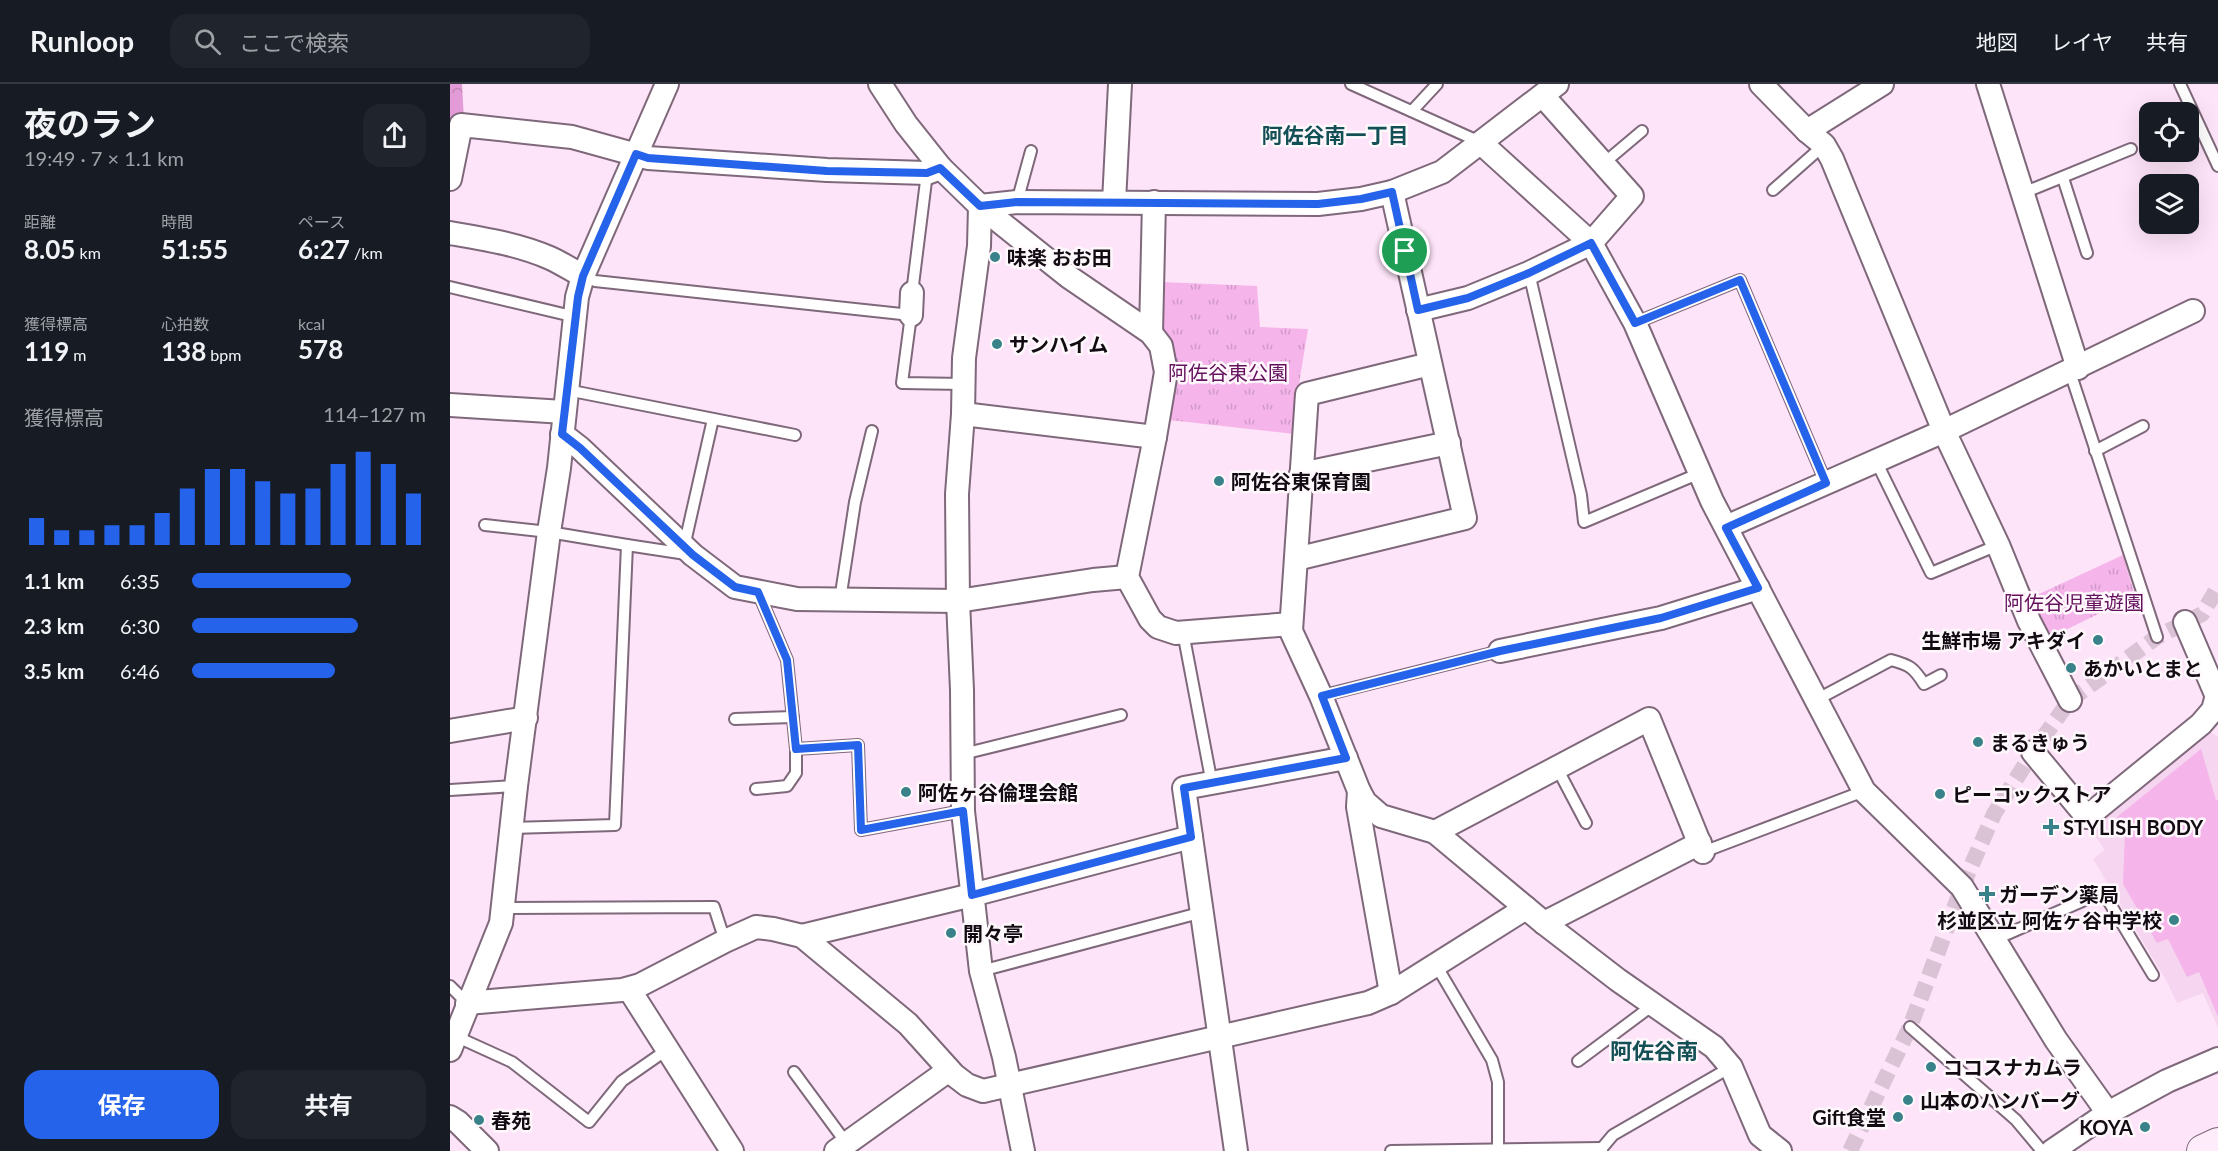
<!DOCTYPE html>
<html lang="ja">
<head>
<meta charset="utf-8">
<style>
  :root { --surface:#171b24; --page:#20242c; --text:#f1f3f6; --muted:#9ea1a6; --line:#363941; --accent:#2563eb }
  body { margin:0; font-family:Lato,"Noto Sans JP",sans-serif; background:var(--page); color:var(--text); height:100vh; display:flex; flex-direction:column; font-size:22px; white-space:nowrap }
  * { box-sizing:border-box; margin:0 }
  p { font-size:20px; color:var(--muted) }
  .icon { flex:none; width:33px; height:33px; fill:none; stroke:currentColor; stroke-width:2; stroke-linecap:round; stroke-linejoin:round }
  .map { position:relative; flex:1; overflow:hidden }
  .drawer { display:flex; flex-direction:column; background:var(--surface); width:450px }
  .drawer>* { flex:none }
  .controls { position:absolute; left:1689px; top:18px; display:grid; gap:12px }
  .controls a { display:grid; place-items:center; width:60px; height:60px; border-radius:12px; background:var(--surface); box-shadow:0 6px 24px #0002; font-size:30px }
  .pin { position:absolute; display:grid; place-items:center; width:51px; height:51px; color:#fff; margin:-26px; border:3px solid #fff; border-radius:50%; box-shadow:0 2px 6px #0007 }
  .round { display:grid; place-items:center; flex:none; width:63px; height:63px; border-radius:18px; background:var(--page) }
  .headline { display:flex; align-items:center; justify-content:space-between; height:102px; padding:0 24px }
  h1 { font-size:33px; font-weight:700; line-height:45px }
  .figures { display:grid; grid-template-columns:repeat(3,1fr); gap:9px; height:102px; padding:6px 24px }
  .figures div { display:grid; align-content:center }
  .figures b { font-size:26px; font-weight:700 }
  .figures small { font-size:16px; font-weight:400 }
  .figures p { font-size:16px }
  .chart { height:168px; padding:12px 24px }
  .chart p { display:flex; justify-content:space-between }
  .chart svg { width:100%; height:108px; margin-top:6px; stroke:var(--accent); stroke-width:6 }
  .action { display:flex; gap:12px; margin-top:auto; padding:12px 24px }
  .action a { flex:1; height:69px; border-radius:18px; background:var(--accent); color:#fff; font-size:24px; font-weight:700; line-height:69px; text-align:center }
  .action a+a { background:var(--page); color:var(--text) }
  ul { padding:0 24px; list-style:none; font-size:20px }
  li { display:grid; grid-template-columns:96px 72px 1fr; align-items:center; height:45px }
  li i { height:15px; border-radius:8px; background:var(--accent) }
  header { display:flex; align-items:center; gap:36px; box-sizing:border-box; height:84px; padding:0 30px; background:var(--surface); border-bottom:2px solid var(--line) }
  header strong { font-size:28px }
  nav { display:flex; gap:33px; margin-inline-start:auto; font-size:21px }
  .search { width:420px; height:54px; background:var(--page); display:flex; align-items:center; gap:15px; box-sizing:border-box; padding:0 21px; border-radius:18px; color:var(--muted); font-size:22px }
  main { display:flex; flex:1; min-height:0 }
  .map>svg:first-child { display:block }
</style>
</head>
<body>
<header>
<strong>Runloop</strong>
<div class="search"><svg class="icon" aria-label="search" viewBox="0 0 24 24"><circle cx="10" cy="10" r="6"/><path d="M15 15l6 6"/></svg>ここで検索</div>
<nav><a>地図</a><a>レイヤ</a><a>共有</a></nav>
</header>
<main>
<section class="drawer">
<div class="headline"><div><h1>夜のラン</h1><p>19:49 · 7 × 1.1 km</p></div><a class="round"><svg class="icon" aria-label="share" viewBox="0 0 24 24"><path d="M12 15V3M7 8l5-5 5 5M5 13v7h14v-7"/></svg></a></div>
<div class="figures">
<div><p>距離</p><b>8.05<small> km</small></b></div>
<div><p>時間</p><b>51:55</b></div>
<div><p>ペース</p><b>6:27<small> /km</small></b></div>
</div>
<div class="figures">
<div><p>獲得標高</p><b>119<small> m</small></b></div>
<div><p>心拍数</p><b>138<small> bpm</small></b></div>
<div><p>kcal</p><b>578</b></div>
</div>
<div class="chart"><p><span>獲得標高</span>114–127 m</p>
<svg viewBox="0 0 160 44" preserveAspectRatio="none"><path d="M5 44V33M15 44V38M25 44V38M35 44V36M45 44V36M55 44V31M65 44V21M75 44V13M85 44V13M95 44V18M105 44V23M115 44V21M125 44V11M135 44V6M145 44V11M155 44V23"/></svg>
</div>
<ul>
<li><b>1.1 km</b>6:35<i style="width:68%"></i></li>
<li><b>2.3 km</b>6:30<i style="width:71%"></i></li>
<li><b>3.5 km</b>6:46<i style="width:61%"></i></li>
</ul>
<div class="action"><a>保存</a><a>共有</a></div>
</section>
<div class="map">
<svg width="1768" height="1067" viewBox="0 0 1768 1067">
  <defs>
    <pattern id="forest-crowns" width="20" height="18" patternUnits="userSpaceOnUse" patternTransform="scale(1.5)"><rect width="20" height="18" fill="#e29bd7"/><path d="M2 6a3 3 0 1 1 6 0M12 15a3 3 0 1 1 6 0" fill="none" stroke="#c184b8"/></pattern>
    <pattern id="park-tufts" width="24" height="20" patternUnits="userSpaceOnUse" patternTransform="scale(1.5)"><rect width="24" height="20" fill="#f5b5eb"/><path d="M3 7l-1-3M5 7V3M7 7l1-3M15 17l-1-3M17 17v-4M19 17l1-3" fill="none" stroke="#d19ac8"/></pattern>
  </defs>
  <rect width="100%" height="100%" fill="#fee4f9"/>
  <polygon fill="#f5d5ef" points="1756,646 1768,652 1768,944 1753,909 1727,919 1716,896 1643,775 1655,766 1637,741"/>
  <polygon fill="url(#forest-crowns)" points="0,0 12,0 14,36 0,48"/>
  <g fill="url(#park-tufts)">
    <polygon points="712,198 807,202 810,243 858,245 848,306 844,350 719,336 708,246"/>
    <polygon points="1673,471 1685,512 1597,555 1578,515"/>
  </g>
  <polygon fill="#f5b5eb" points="1751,665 1766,716 1768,716 1768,933 1749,888 1737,893 1718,855 1707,859 1673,800 1675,749 1667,733"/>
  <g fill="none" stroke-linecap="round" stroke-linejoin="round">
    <polyline stroke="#dbc3d6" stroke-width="16" stroke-dasharray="16 8" stroke-linecap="butt" points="1400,1067 1460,943 1512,803 1544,730 1583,668 1620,616 1707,553 1752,530 1768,503"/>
    <g stroke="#7e687a" stroke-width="14">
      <g id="service">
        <polyline points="901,0 1030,58"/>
        <polyline points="1730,0 1768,82"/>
        <polyline points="962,27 987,0"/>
        <polyline points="1154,79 1192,47"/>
        <polyline points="1613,94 1637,169"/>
        <polyline points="1323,106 1374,61"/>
        <polyline points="1573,109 1681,65"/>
        <polyline points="567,118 581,67"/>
        <polyline points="1079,189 1131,411 1134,438 1250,389"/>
        <polyline points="133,192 145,197 461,231 452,299 514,300"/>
        <polyline points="0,203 126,233"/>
        <polyline points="462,209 477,89"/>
        <polyline points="1185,239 1290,196 1376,399"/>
        <polyline points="1620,288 1707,553"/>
        <polyline points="117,306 345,351"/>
        <polyline points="1645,367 1693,342"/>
        <polyline points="1426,377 1481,489 1548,461"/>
        <polyline points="35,441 99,448 177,461"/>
        <polyline points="234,463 263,335"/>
        <polyline points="308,508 337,576 346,665 408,661 411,746 513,727"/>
        <polyline points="390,516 405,418 422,347"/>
        <polyline points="733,548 762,700"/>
        <polyline points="871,612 1050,567"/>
        <path d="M1366 616 1441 576C1460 581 1464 584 1474 600L1491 591"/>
        <polyline points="285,635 343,633"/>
        <polyline points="513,670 671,631"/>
        <polyline points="1107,684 1136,739"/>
        <polyline points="306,705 337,702 346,689 346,665"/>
        <polyline points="0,706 66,702"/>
        <polyline points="61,744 165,741 177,461 236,470"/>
        <polyline points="1253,768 1414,707"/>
        <polyline points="52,824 264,823 275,857"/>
        <polyline points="1546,855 1653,808 1703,891"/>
        <polyline points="986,881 1042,976 1048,998 1048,1065"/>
        <polyline points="531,887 753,828"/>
        <polyline points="0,902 17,919"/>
        <polyline points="1460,943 1566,1036 1592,1067"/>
        <polyline points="5,952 62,978 139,1038 172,997 218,965"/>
        <polyline points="1128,977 1203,921"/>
        <polyline points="344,988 397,1060"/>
        <polyline points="1152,1064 1163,1051 1281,983"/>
        <polyline points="941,1067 1152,1064 1152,1067"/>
      </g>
    </g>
    <g stroke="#7e687a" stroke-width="26">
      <g id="minor">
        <polyline points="430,0 456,40 491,84 530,122 619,193 701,249 711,262 716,288 705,353 677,493 700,535 708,543 726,549 841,540"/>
        <polyline points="1311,0 1357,47 1374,61 1382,75 1494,347 1548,461 1579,537 1620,616"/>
        <polyline points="1538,0 1628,284"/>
        <polyline points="1093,12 1182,112 1141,159 1185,239 1262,417 1414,707 1512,803 1606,956 1658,1029"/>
        <polyline points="1357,47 1432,0"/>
        <polyline points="0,95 11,41 122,53 198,74 377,86 477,89 491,84"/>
        <polyline points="664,118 670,0"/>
        <polyline points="530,122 529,162 514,274 513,330 507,410 508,517 512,606 513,727 531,887 554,973 573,1067"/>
        <polyline points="530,122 567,118 868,120 911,115 942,108 992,88 1107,0"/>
        <path d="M0 149C34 155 68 160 100 174 111 179 122 186 133 192"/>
        <polyline points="968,226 1018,214 1079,189 1141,159 1031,59"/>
        <polyline points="461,231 462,209"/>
        <polyline points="701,249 704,118"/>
        <polyline points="980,280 857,310 841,547 871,612 909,707 915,718 931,732 985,748 1094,839 1168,896 1264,963 1281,983 1310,1051 1330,1067"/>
        <polyline points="0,321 114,328"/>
        <polyline points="513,330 705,353"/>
        <polyline points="112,350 130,364 243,471 285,503 347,515 508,517 643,496 677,493"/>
        <polyline points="851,390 999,359"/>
        <polyline points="1276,443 1494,347 1743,227"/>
        <polyline points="846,475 1015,434 942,108"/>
        <polyline points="1735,538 1768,615"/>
        <polyline points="1050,567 1211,534 1308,504"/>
        <polyline points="0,647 76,634"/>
        <polyline points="1583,668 1637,733 1751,640 1763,626 1767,611"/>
        <polyline points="909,707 908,723 941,909"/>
        <polyline points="985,748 1199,635 1253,768"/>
        <polyline points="1094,839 1250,759"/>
        <polyline points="352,852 522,811 741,753"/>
        <polyline points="179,905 282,1067"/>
        <polyline points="17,919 172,906 190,901 275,857 306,843 323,845 352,852 458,940 504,991 517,1001 533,1007 918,919 941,909 1076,824"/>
        <polyline points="0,966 51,839 66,702 99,448 109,384 127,213 133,192 217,0"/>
        <polyline points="0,1033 8,1038 37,1067"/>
        <polyline points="386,1067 499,986"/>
        <polyline points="786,1067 734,704 896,674"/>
        <polyline points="1602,1067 1658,1029 1717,997 1768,975"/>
      </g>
    </g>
    <g stroke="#7e687a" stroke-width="34">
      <polyline id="secondary" points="1753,1067 1768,1060"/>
    </g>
    <use href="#service" stroke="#fff" stroke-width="10"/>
    <use href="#minor" stroke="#fff" stroke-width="22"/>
    <use href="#secondary" stroke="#ffecfb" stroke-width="32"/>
  </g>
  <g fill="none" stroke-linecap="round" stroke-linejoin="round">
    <g stroke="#fff" stroke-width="12">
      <polygon id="route" points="186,70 198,74 377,87 477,89 490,84 530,122 567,118 868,120 911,115 942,108 968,226 1018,214 1079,189 1141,159 1185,239 1290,196 1376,399 1276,444 1308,504 1211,534 1050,567 872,612 896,674 734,704 741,753 522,811 513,727 411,746 408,661 346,665 337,576 308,508 285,503 243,471 130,364 112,350 128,213 133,192"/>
    </g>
    <use href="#route" stroke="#2563eb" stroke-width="8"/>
  </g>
  <g fill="#3a8289" stroke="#fef8fc" stroke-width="2">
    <circle cx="545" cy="173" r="6"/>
    <circle cx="547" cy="260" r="6"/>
    <circle cx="769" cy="397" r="6"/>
    <circle cx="1648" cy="556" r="6"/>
    <circle cx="1621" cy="584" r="6"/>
    <circle cx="1528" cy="658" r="6"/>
    <circle cx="456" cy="708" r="6"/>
    <circle cx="1490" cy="710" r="6"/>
    <path d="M1598 734h6v6h6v6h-6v6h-6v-6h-6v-6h6z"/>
    <path d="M1534 801h6v6h6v6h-6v6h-6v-6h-6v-6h6z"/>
    <circle cx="1724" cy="836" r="6"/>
    <circle cx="501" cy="849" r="6"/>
    <circle cx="1481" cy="983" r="6"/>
    <circle cx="1458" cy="1016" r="6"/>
    <circle cx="1448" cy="1033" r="6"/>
    <circle cx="29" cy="1036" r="6"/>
    <circle cx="1695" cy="1043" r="6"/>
  </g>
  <g text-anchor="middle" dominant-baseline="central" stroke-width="5" stroke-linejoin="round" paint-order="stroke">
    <g font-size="20" font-weight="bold" fill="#130b12" stroke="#fef8fc" text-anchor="start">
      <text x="557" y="173">味楽 おお田</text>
      <text x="559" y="260">サンハイム</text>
      <text x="781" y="397">阿佐谷東保育園</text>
      <text x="1636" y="556" text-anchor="end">生鮮市場 アキダイ</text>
      <text x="1633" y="584">あかいとまと</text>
      <text x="1540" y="658">まるきゅう</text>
      <text x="468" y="708">阿佐ヶ谷倫理会館</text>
      <text x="1502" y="710">ピーコックストア</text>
      <text x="1613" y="743">STYLISH BODY</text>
      <text x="1549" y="810">ガーデン薬局</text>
      <text x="1712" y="836" text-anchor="end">杉並区立 阿佐ヶ谷中学校</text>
      <text x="513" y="849">開々亭</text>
      <text x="1493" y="983">ココスナカムラ</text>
      <text x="1470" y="1016">山本のハンバーグ</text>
      <text x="1436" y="1033" text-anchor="end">Gift食堂</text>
      <text x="41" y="1036">春苑</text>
      <text x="1683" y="1043" text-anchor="end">KOYA</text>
    </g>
    <g font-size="20" fill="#64105d" stroke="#fef8fc">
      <text x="778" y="288">阿佐谷東公園</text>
      <text x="1624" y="518">阿佐谷児童遊園</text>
    </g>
    <g font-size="21" font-weight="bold" fill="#135056" stroke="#fef8fc">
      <text x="885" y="50">阿佐谷南一丁目</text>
    </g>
    <g font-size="22" font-weight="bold" fill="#135056" stroke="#fef8fc">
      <text x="1204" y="966">阿佐谷南</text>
    </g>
  </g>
</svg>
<div class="controls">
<a><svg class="icon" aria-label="locate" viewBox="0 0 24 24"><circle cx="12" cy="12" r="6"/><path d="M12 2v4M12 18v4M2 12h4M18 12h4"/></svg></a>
<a><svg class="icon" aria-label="layers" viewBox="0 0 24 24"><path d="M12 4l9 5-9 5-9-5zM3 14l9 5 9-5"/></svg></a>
</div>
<div class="pin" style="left:955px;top:167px;background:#1e9e55"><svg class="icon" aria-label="arrive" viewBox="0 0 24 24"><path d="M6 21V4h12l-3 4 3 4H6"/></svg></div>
</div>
</main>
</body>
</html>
